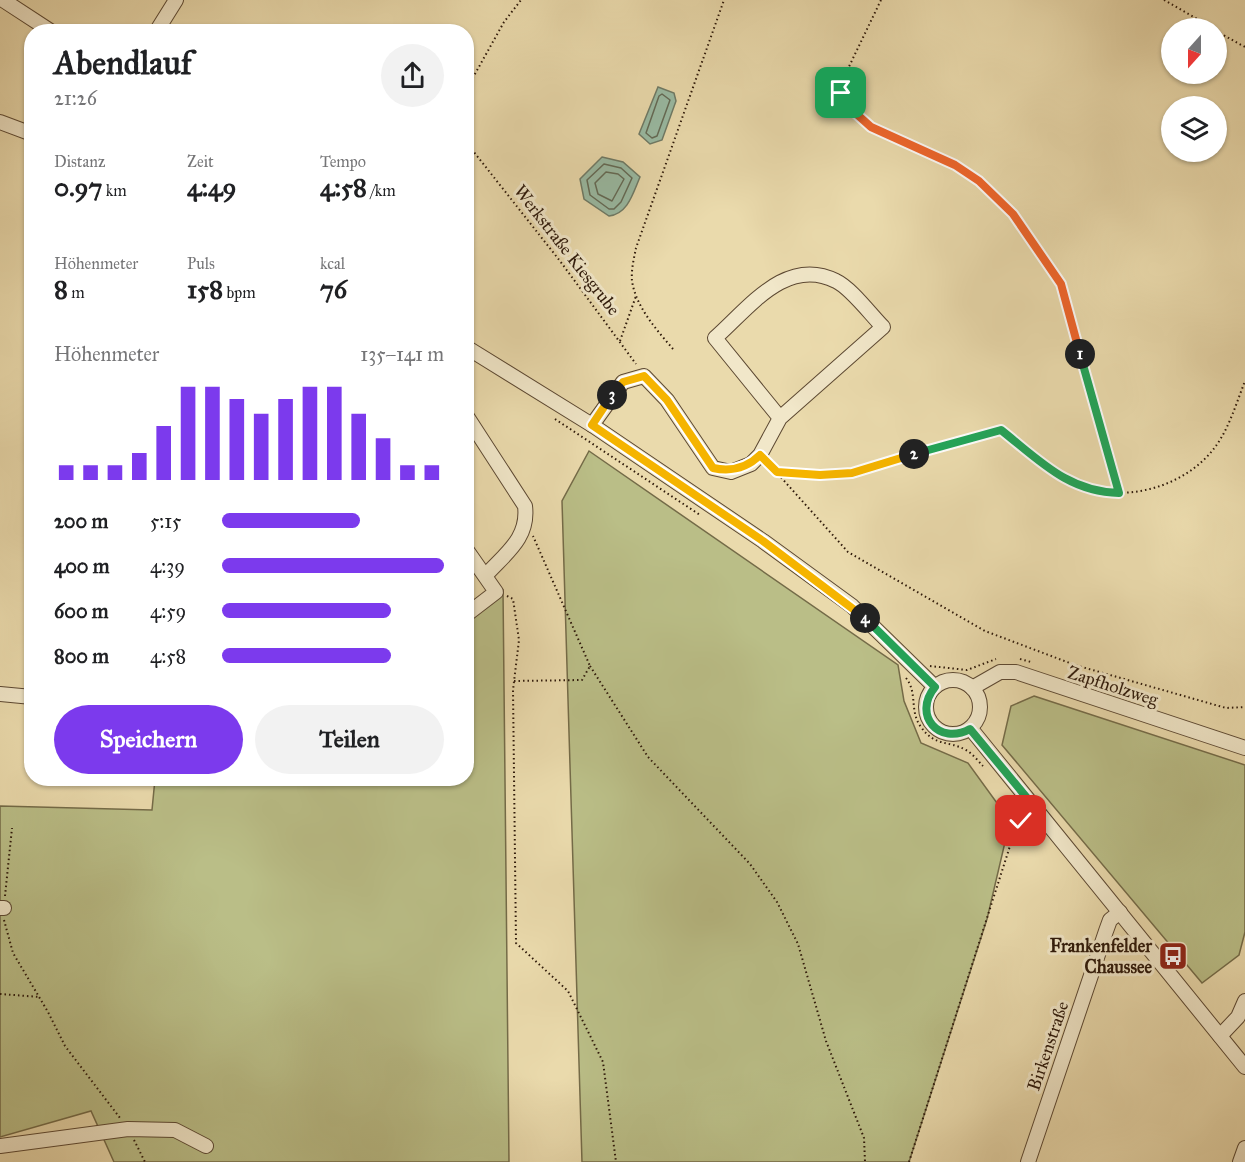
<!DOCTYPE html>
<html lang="de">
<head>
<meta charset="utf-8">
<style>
  :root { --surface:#fff; --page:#f2f2f2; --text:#202124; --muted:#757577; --accent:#7c3aed }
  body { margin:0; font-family:"IM FELL Great Primer",serif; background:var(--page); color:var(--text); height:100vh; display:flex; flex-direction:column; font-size:22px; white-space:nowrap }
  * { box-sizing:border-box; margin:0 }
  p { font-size:20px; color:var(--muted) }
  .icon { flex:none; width:33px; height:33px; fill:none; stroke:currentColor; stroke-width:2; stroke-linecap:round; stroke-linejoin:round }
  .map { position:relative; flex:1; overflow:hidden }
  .drawer { position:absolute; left:24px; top:24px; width:450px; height:762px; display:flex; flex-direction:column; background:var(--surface); border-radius:24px; box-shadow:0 2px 4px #0004 }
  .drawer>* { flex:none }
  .needle { width:39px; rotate:201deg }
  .buttons { position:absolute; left:1161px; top:18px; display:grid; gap:12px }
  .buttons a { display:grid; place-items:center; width:66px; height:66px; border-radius:50%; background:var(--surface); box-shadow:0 2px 4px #0004; font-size:30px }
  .pin { position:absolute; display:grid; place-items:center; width:51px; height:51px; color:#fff; margin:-26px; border-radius:12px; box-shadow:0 3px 9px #0006 }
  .km { position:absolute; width:30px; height:30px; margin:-15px; border-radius:50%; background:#222; color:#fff; font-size:16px; line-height:30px; text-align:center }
  .round { display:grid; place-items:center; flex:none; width:63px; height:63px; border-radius:32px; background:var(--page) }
  .head { display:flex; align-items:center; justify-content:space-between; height:102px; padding:0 30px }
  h1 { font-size:33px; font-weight:700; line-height:45px }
  .metrics { display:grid; grid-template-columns:repeat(3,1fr); gap:9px; height:102px; padding:6px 30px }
  .metrics div { display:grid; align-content:center }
  .metrics b { font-size:26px; font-weight:700 }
  .metrics small { font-size:16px; font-weight:400 }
  .metrics p { font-size:16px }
  .chart { height:168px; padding:12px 30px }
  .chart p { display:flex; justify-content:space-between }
  .chart svg { width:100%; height:108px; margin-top:6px; stroke:var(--accent); stroke-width:6 }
  .button { display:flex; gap:12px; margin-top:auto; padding:12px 30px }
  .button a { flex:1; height:69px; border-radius:36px; background:var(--accent); color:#fff; font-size:24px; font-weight:700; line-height:69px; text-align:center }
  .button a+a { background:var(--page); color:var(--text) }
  ul { padding:0 30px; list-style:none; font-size:20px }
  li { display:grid; grid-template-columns:96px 72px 1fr; align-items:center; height:45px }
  li i { height:15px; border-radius:8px; background:var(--accent) }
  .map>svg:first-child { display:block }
</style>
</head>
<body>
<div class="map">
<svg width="1245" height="1162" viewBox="0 0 1245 1162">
  <rect width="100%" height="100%" fill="#eadaac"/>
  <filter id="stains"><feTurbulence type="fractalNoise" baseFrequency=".00333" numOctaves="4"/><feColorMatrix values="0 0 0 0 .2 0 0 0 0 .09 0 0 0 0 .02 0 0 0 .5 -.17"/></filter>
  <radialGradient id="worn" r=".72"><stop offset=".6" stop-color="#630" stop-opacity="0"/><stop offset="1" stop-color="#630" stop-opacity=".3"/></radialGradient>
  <g fill="#babe87" stroke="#746b48" stroke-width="1.5">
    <polygon points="589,451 898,665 904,701 921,743 968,763 1010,821 987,919 909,1162 582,1162 562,501"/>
    <polygon points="503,590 509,1162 114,1162 91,1111 0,1137 0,806 152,810 155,779 466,778 467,621"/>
    <polygon points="1034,696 1245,765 1245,932 1239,955 1202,983 1002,745 1011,706"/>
  </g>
  <g fill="#99bba4" stroke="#6e7a66" stroke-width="1.5">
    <polygon points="658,87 674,93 676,101 662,140 650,144 639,134"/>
    <path d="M602 157 623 162 640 177C633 193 628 214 609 216L584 199 580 179Z"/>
  </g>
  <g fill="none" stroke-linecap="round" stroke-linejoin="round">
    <g stroke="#636a56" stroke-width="1.5">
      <polygon points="662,94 670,100 657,136 652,138 646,133 659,96"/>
      <polygon points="604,164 621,168 632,178 621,202 614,209 609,209 590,195 587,180"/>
      <polygon points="606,172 618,174 624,179 612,201 598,194 595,183"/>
    </g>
    <g stroke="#5c4832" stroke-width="16">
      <g id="minor">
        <polyline points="3,0 52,32"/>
        <polyline points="156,32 176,0"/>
        <polyline points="0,122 32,134"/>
        <polyline points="466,347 592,425 763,541 852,606 935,687"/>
        <path d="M466 415 525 506C529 538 506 553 486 575"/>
        <path d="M592 425 623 382 644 376 667 400 713 468 731 472 751 464 760 455 780 418 883 327C871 315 851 288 836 281 786 256 749 308 715 338L780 418"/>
        <polyline points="466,549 496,592 466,615"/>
        <circle cx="953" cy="707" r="27"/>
        <polyline points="972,688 1000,672 1016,672 1245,748"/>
        <polyline points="0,694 32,697"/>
        <polyline points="971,729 1245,1067"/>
        <polyline points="0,908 4,908"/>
        <polyline points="1220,1036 1238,1017 1245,1001"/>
        <polyline points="0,1146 128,1129 175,1130 206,1146"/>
        <polyline points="1028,1162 1106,931 1110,920 1120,912"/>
        <polyline points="1240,1162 1245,1148"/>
      </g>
    </g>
    <g stroke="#2d1809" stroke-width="2" stroke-dasharray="1.5 3" stroke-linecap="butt">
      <polyline points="881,0 844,77 841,93 851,109 871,127 955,165 979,181 1013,214 1061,284 1119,493"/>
      <polyline points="1164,0 1213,28"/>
      <polyline points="1216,31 1245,47"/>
      <polyline points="466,90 504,22 521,0"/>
      <polyline points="466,142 560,261 636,364"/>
      <polyline points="620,341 636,296"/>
      <path d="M673 349C656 329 636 307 632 281 631 270 634 258 636 248L724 0"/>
      <polyline points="555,419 700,515"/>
      <polyline points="769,464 848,552 985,631 1075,665 1226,708 1245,707"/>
      <path d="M779 472 821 475 852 473 1001 430C1023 448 1045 470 1071 482 1117 505 1180 490 1212 451 1228 432 1236 404 1245 381"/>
      <polyline points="507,596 513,599 519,640 513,690 516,943 568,991 603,1062 616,1162"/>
      <polyline points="1020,659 1031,662"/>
      <polyline points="590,666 648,757 750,864 777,902 798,944 826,1041 864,1138 865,1162"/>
      <polyline points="930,666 967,670 996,659"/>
      <path d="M906 678C918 693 909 711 921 727 935 747 948 740 966 750 972 753 978 761 983 766"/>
      <polyline points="514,681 582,680 590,666 533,536"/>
      <polyline points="5,896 12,828"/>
      <polyline points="4,920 13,953 48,1012 65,1046 120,1118"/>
      <polyline points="0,994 40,997"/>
      <polyline points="134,1140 145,1162"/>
      <polyline points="909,1162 1010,846 1021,821 1027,817"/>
    </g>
    <use href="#minor" stroke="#f1e7c9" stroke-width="14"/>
  </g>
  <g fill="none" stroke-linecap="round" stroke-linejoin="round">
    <g stroke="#fff" stroke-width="12">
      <polyline id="split-1" points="841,93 851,109 871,127 955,165 979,181 1013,214 1061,284 1080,354"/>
    </g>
    <g stroke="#fff" stroke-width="12">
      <path id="split-2" d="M914 454 1001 430C1039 460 1068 492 1119 493L1080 354"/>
    </g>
    <g stroke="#fff" stroke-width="12">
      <path id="split-3" d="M612 395 623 382 644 376 667 400 713 468C732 472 747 468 760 455L777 472 820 475 852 473 914 454"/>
    </g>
    <g stroke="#fff" stroke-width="12">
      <polyline id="split-4" points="612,395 592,425 763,541 865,618"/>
    </g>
    <g stroke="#fff" stroke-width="12">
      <path id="split-5" d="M865 618 935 687C912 715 939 746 970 729L1037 810 1021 821"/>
    </g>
    <use href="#split-1" stroke="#f0652b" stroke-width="8"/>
    <use href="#split-2" stroke="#22a559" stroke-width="8"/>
    <use href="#split-3" stroke="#f5b400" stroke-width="8"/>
    <use href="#split-4" stroke="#f5b400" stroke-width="8"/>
    <use href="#split-5" stroke="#22a559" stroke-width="8"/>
  </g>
  <defs>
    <g id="bus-square" transform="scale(1.5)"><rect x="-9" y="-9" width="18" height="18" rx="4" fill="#8f2418" stroke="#f1e7c9"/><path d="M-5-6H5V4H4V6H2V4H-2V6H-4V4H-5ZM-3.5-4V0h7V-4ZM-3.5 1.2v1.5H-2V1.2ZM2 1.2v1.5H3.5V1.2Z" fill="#fff"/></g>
  </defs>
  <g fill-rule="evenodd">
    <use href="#bus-square" x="1173" y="956"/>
  </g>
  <g text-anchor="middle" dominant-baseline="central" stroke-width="6" stroke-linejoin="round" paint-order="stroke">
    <g font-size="18" fill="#2d1809" stroke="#f1e7c9">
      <text transform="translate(567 250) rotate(52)">Werkstraße Kiesgrube</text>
      <text transform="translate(1113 686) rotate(18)">Zapfholzweg</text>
      <text transform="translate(1048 1046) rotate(-71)">Birkenstraße</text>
    </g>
    <g font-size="18" font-weight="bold" fill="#2d1809" stroke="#f1e7c9" text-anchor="end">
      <text x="1152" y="946">Frankenfelder<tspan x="1152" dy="21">Chaussee</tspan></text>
    </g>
  </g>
  <rect width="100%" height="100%" filter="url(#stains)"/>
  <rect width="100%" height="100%" fill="url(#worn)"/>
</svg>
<div class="buttons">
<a><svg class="needle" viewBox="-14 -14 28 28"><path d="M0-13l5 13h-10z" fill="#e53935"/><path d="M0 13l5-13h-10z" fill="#757577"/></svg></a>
<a><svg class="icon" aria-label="layers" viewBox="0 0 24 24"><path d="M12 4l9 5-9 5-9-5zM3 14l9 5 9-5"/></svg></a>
</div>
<div class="pin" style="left:841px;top:93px;background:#1e9e55"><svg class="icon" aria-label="arrive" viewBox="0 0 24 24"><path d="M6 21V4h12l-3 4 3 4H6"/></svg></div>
<div class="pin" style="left:1021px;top:821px;background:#d93025"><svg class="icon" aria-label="check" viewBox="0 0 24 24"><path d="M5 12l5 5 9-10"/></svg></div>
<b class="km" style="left:1080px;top:354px">1</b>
<b class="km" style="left:914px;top:454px">2</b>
<b class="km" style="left:612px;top:395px">3</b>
<b class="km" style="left:865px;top:618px">4</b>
<section class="drawer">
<div class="head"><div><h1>Abendlauf</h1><p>21:26</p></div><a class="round"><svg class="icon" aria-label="share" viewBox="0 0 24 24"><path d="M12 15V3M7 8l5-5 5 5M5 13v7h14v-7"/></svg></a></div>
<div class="metrics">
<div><p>Distanz</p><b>0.97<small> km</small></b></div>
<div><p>Zeit</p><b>4:49</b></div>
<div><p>Tempo</p><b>4:58<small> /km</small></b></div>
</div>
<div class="metrics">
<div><p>Höhenmeter</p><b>8<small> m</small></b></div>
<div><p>Puls</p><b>158<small> bpm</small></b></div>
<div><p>kcal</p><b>76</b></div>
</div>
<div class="chart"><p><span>Höhenmeter</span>135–141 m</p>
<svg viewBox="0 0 160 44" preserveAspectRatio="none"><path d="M5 44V38M15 44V38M25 44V38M35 44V33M45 44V22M55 44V6M65 44V6M75 44V11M85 44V17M95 44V11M105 44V6M115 44V6M125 44V17M135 44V27M145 44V38M155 44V38"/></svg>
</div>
<ul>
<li><b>200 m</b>5:15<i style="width:62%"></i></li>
<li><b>400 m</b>4:39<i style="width:100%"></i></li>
<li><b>600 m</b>4:59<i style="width:76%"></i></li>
<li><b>800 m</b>4:58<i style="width:76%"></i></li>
</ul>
<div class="button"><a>Speichern</a><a>Teilen</a></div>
</section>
</div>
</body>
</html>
